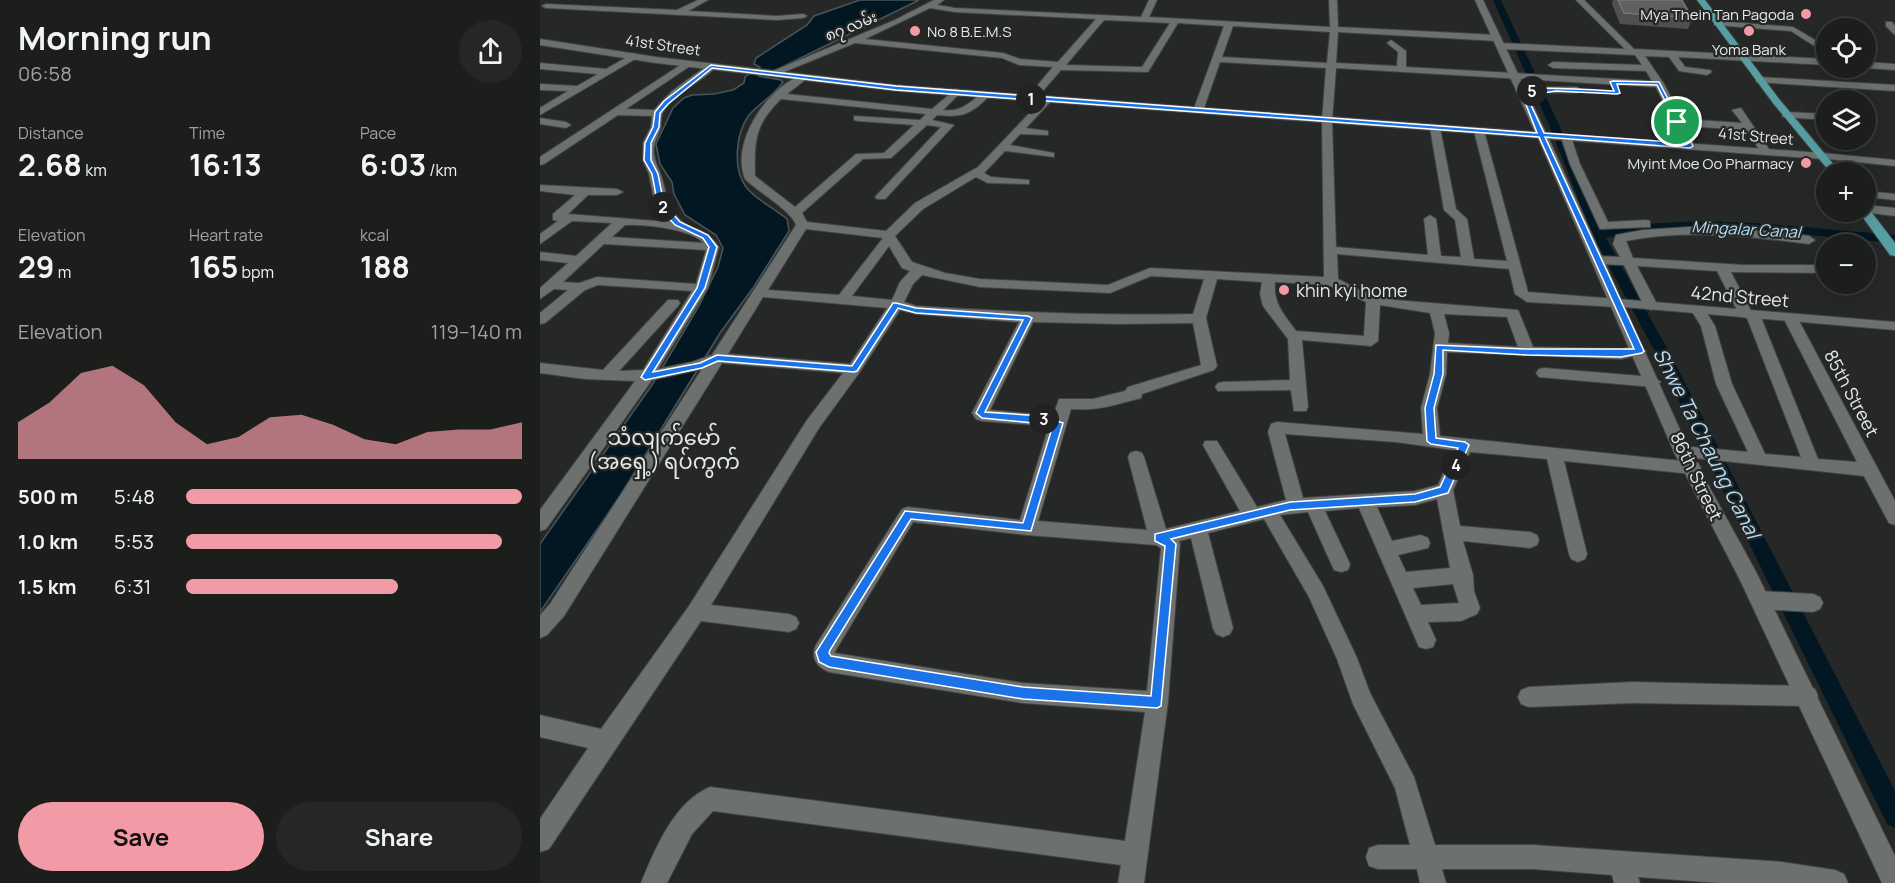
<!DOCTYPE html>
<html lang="en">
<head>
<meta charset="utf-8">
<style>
  :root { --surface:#1c1e1c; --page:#252725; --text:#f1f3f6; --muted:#a0a2a3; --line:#3a3c3b; --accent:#f39aa7 }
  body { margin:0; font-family:Manrope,"Noto Sans Myanmar",sans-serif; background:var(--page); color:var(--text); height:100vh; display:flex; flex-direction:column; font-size:22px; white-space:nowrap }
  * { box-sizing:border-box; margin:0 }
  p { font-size:20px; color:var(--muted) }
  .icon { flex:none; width:33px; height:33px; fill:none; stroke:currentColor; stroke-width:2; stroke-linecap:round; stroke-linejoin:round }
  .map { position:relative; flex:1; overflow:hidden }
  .panel { display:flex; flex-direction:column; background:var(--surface); width:540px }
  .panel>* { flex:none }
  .controls { position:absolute; left:1276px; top:18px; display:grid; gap:12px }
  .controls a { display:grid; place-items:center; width:60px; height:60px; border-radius:50%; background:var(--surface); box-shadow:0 3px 15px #0003,0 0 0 2px var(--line); font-size:30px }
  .pin { position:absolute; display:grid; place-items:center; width:51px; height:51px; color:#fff; margin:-26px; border:3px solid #fff; border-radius:50%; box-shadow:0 2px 6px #0007 }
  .km { position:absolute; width:30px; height:30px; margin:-15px; border-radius:50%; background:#222; color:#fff; font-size:16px; line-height:30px; text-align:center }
  .round { display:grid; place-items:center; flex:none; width:63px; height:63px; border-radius:32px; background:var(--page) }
  .head { display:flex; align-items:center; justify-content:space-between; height:102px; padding:0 18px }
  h1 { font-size:33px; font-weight:700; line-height:45px }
  .metrics { display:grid; grid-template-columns:repeat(3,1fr); gap:9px; height:102px; padding:6px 18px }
  .metrics div { display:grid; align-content:center }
  .metrics b { font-size:30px; font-weight:700 }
  .metrics small { font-size:16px; font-weight:400 }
  .metrics p { font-size:16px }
  .chart { height:168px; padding:12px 18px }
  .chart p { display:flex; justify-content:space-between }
  .chart svg { width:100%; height:108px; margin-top:6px; fill:var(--accent); opacity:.7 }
  .primary-button { display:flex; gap:12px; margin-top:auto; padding:12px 18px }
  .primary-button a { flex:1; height:69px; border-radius:36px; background:var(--accent); color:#111; font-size:24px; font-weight:700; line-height:69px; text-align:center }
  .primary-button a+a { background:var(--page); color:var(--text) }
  ul { padding:0 18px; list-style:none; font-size:20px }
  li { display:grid; grid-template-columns:96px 72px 1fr; align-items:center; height:45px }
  li i { height:15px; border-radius:8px; background:var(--accent) }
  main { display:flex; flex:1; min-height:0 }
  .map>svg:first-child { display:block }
</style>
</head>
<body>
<main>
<section class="panel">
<div class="head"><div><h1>Morning run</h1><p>06:58</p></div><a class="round"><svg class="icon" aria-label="share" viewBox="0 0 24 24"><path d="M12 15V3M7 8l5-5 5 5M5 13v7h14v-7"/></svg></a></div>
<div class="metrics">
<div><p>Distance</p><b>2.68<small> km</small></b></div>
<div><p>Time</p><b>16:13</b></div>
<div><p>Pace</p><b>6:03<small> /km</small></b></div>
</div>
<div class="metrics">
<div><p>Elevation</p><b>29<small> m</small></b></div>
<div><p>Heart rate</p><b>165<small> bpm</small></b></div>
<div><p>kcal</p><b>188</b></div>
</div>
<div class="chart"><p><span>Elevation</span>119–140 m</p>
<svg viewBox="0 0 160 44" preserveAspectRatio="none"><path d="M0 44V29L10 21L20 9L30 6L40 14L50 29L60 38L70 35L80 27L90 26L100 30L110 36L120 38L130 33L140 32L150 32L160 29V44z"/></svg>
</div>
<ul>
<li><b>500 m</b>5:48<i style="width:100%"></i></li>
<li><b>1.0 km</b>5:53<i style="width:94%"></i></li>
<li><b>1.5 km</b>6:31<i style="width:63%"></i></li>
</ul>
<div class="primary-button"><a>Save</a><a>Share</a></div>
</section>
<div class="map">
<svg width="1355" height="883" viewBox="0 0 1355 883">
  <rect width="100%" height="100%" fill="#252826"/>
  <path fill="#031723" stroke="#47565e" stroke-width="1.5" d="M320 0H379L236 70 218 76 241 80 243 82C234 96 219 103 209 115 196 133 192 168 206 187 215 199 235 209 247 219L249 231 213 288 180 333 80 496 0 612V544L112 385 159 306 178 267 183 248 176 235 145 215 134 194 132 182 120 164 116 144 133 108 144 98 152 95 174 94 193 90 204 83 205 77 220 67 214 64 216 58 267 25 274 16Z"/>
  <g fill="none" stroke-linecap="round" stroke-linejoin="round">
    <path fill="#031723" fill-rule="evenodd" d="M953 0H961L1019 125 1063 231C1158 211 1259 228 1355 235V243C1262 236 1158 218 1066 238L1128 350 1355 791V828L1347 824 1114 350 1053 236 1009 125Z"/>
    <g stroke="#424443" stroke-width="2">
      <g id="minor">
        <polygon points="158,0 168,0 148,11 237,16 263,14 267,16 263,18 237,20 6,8 2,6 6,4 137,10"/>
        <path d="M394 0H404L397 5 415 8 601 17 609 0H617L609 17 790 27 789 0H797L798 27 957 35 961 38 957 41 798 32 796 63 857 66 858 52 847 43 851 40 866 51V67L1112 81 1106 71 1013 68 1008 65 1013 62 1102 65 1095 55 961 49 957 46 961 43 1085 49 1036 0H1044L1094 49 1287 59V65L1138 57 1145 67 1170 70 1172 72 1167 75 1139 71 1129 57 1105 56 1124 84 1142 119 1202 123 1192 110 1201 108 1231 152 1226 155 1222 154 1207 130 1145 126 1155 146 1154 148H1146L1116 87 796 68 792 121 796 247 888 255 884 219 890 215 896 219 901 256 921 257 915 220 904 210 890 128 895 125 900 128 916 209 927 219 934 259 967 261 934 131 939 128 944 131 988 292 1077 299 1084 303 1077 307 987 302 975 294 969 269 797 254 798 279 821 291 854 300 978 310 993 347 1081 349 1099 346 1106 351 1104 354 1081 359 907 352 906 374 897 408 900 436 1152 462 1158 463 1161 468 1158 473 1152 474 1024 461 1047 554 1045 559 1038 562 1031 559 1029 554 1007 459 930 452 913 490 920 526 990 532 997 535 999 540 997 545 990 548 923 541 933 575 934 591 940 608 937 614 921 621 888 622 896 640 893 647 886 649 879 647 819 508 785 511 810 564 808 570 801 572 794 570 768 512 740 515 783 586 817 658 830 693 874 777 895 845H993L1242 862 1295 870 1304 874 1308 883H1180L1098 877 1100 883H1074L1072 875 993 869H902L906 883H880L877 869H838L829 866 826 857 829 848 838 845H870L855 788 813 704 797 659 769 597 724 519 668 533 693 628 690 634 683 637 676 634 673 628 651 538 639 541 640 544 628 702 604 883H578L581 865 173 811 152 834 127 883H101C115 849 134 802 170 787L585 841 605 712 483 703 289 672C277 667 270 658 276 645L362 509 368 507 480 520 509 426 442 421 436 419 432 413 479 322 376 314 360 310 319 373 279 428 171 605 249 614 256 617 259 623 256 629 249 632 161 621 9 849 0 852V819L48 748 0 737V715L61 729 149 606 267 420 303 373 182 363 24 616 7 635 0 638V615L10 604 162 369 112 380 6 529 0 531V510L95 381 45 379 0 373V363L63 370 128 300H138L140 303 138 306 79 371 103 370 152 291 58 285 45 290 5 323 0 324V313L28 290 14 289 0 299V288L28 263 0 260V252L36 256 72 223 32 221 0 244V234L18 221 13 220V214L35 195 0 191V185L77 189 83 192 77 195H48L28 214 129 222 115 204 109 174 103 160V143L111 127 112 116 78 115 4 164 0 165V157L145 62 153 64 86 109 114 110 132 91 168 65 176 67C160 83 135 92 123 112 120 117 122 124 120 130 111 150 112 153 120 173 128 193 123 200 139 219 151 232 165 226 179 247L168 288 118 369 152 362 172 355 256 225C251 210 218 192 205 179 190 142 227 88 262 75L265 76V80L247 94 392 109 416 89 421 92 403 110C421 112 428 104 442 93L450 95C432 114 422 118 397 115L392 120 414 125 345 199H337L335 197 401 127 387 125 351 158 323 159 262 213 267 222 346 231 375 203 438 167 504 98 512 100 486 128 508 131V135L480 134 470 145 514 153V157L465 151 444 173 451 177 489 180V184L448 183 436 177 383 209 355 236 372 262 405 273 440 279 568 285 610 268 784 277 782 121 786 68 680 62 663 111 654 113 653 111 684 26 638 23 608 72 521 70 494 101 491 102 486 99 513 67 479 65 462 58 315 43 234 76 226 74 355 20ZM390 8 415 12 556 19 518 62 480 59 463 53 325 39ZM564 20 630 23 602 67 526 65ZM693 26 790 32 787 63 682 57ZM241 99 386 114 380 120 314 116V120L318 121 374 125 344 153 316 154 255 207 215 176C214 141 215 124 241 99ZM85 225C105 224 151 229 164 243L72 237ZM266 229 343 238 299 295 228 290ZM64 244 166 250 156 284 57 277 39 283 23 282ZM349 246 362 268 370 271 360 282 352 300 312 296ZM382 275 440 287 570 293 611 276 664 279 653 314C561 316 469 312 376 306L364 302 373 284ZM677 279 722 282 720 294 723 306 748 339 750 380 683 382 678 383 675 387 678 391 751 390 754 411H766L768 407 762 340 831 346 838 341 840 305 890 313 895 333 890 374 881 408 883 434 737 422 731 424 728 432 746 500 717 507 677 441H665L663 445 700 511 626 529 604 457 602 453 596 451 590 453 588 457 607 530 498 521 531 409C559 411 574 405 601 398L602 394 674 370 677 366 666 318ZM735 282 788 285 826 302 824 336 756 331C744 314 733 304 735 282ZM223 297 347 308 310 364 188 354ZM904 314 967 317 978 347 908 343 909 333ZM493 322 580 324 653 323 661 365 588 387 585 391 553 399H519L513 416 450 410ZM745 434 856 442 914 450 898 485 875 491 763 498ZM897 499 910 568 866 572 858 555 888 548 890 543 888 538 881 535 852 541 837 507 875 505ZM373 522 487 535 616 545 621 548 607 691 483 683 294 653ZM913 584 919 603 881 605 873 588Z"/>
        <polygon points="1177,21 1253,27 1287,47 1287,54 1251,31 1174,25 1174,21"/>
        <polygon points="1346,22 1352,22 1355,26 1355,35 1346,26"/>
        <polygon points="94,53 98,56 97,58 0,115 0,108 28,91 0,90 0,84 37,86 58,74 0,69 0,63 66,69"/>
        <polygon points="1326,62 1355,64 1355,70 1325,68"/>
        <polygon points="1219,77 1355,85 1355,91 1216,82 1216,78"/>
        <polygon points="982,87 1037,87 1042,90 1037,93 979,92 979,88"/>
        <polygon points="1247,112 1287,114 1287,120 1243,117 1242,115"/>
        <polygon points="0,118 26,122 31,125 26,128 0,124"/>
        <polygon points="1026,134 1031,137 1040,164 1068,222 1106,220 1110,221 1110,227 1060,229 1030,164 1021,137"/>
        <polygon points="1326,191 1355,194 1355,200 1326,197"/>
        <polygon points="1326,205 1355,208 1355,216 1322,212 1326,212"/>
        <path d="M1150 227 1198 228 1269 236 1275 240 1269 244C1208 236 1147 229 1086 241L1093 258 1203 265H1287V273L1191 272 1211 311 1218 312 1220 315 1278 459 1317 462 1244 319 1251 315 1258 319 1355 501V525L1349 523 1324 476 1136 456 1134 452 1136 448 1142 446 1208 452 1176 384 1161 326 1151 310 1158 306 1163 307 1175 326 1192 384 1225 454 1261 457 1207 318 1201 317 1199 314 1177 271 1097 266 1118 306 1111 310 1104 306 1084 265 1058 264 1052 260 1058 256 1080 257 1073 244 1076 235 1103 230Z"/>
        <polygon points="1004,368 1113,377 1121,382 1113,387 999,377 996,373 999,369"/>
        <polygon points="1220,591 1273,594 1280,597 1283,603 1280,609 1273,612 1220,609 1213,606 1210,600 1213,594"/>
        <polygon points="1093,682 1267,686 1275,689 1278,696 1275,703 1267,706 1093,703 989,707 981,704 978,697 981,690 989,687"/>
      </g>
    </g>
    <g stroke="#424443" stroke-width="2">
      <g id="tertiary">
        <polygon points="1282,153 1355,160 1355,166 1278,158 1278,154"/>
        <polygon points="1077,299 1355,322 1355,330 1072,306 1070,303"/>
      </g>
    </g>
    <g stroke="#424443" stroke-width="2">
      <polygon id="secondary" points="935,0 943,0 1006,133 1282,153 1287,156 1282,159 1009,139 1150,452 1215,570 1355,856 1355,883 1342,883 1200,580 1134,452 998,138 356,91 116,63 0,45 0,39 116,57 356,85 995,132"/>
    </g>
    <g stroke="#424443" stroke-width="2">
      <g id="primary">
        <polygon points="1157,0 1165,0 1239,99 1300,172 1290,172 1233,103"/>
        <polygon points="1326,209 1329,209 1355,243 1355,256 1350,255 1319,212 1326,212"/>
      </g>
    </g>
    <use href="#minor" fill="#6c706e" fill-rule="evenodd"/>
    <use href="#tertiary" fill="#6c706e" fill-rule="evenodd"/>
    <use href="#secondary" fill="#6c706e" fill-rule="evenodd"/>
    <use href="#primary" fill="#579ea3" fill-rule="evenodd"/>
  </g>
  <polygon fill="#4f504f" points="1073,0 1142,0 1152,18 1148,29 1080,24 1072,4"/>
  <polygon fill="#60615f" stroke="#757674" stroke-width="1.5" points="1078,0 1142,0 1152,18 1084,13"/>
  <path fill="#1a73e8" stroke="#fff" stroke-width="1.5" fill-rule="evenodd" d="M171 65 356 86 997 133 980 89C1011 87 1042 89 1074 91L1070 82 1073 81 1119 82 1153 146 1150 148 1005 137 1104 351 1102 353 1081 357 987 355 903 350V374L894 408 896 438 925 442 929 445 908 493 875 502 750 510 631 539 636 544 621 706 617 708 483 699 289 667 279 662 276 652 365 511 483 523 513 425 442 418 436 413 483 320 376 313 358 308 317 371 314 372 178 361 162 368 105 380 101 377 157 288 169 247 163 238 135 225 118 206 112 174 104 160 105 143 113 127 115 112 124 101ZM172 68 356 90 999 137 1094 349H987L896 345 894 374 885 408 887 441 891 444 918 448 900 487 875 494 750 502 615 534V541L625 546 611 696 483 687 291 656 289 653 290 650 371 519 491 531 523 423 503 416 445 412 492 318 488 316 376 308 356 303H353L312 366 177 355 160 363 113 372 165 288 177 247 168 235 140 222 124 204 118 174 111 160V143L119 127 120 113 128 104ZM1077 84 1117 85 1146 143 1004 133 985 92 1003 93 1016 91 1077 94 1080 93Z"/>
  <g fill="#f39aa7" stroke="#252826" stroke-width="2">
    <circle cx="1266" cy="14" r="6"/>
    <circle cx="375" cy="31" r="6"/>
    <circle cx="1209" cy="31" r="6"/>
    <circle cx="1266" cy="163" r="6"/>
    <circle cx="744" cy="290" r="6"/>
  </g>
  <g text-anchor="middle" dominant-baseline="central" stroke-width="4.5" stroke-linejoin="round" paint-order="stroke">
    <g font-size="15" fill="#e7e9e8" stroke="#252826" text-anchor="end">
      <text x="1254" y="14">Mya Thein Tan Pagoda</text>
      <text x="387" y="31" text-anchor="start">No 8 B.E.M.S</text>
      <text x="1209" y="49" text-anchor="middle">Yoma Bank</text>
      <text x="1254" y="163">Myint Moe Oo Pharmacy</text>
    </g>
    <g font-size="15" fill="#e7e9e8" stroke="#252826">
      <text transform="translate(311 26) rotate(-22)">၈၇ လမ်း</text>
      <text transform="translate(123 45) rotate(8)">41st Street</text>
      <text transform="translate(1216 136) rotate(5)">41st Street</text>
    </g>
    <g font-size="16" font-style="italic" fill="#b6def7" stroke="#252826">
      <text transform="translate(1206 229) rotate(3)">Mingalar Canal</text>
    </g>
    <g font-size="18" fill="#e7e9e8" stroke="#252826" text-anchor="start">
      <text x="756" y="290">khin kyi home</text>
    </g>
    <g font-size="18" fill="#e7e9e8" stroke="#252826">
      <text transform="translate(1200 296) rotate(5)">42nd Street</text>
      <text transform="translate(1312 393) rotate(62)">85th Street</text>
      <text transform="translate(1157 476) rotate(64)">86th Street</text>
    </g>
    <g font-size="20" font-style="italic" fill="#b6def7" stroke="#252826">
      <text transform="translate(1167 443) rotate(63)">Shwe Ta Chaung Canal</text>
    </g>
    <g font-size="21" fill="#e7e9e8" stroke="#252826">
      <text x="124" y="437">သံလျက်မော်<tspan x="124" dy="24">(အရှေ့) ရပ်ကွက်</tspan></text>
    </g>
  </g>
</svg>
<div class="controls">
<a><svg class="icon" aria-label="locate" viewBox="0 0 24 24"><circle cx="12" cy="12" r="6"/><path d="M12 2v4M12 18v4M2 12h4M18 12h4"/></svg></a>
<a><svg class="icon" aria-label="layers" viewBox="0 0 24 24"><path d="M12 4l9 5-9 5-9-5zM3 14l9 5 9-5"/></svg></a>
<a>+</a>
<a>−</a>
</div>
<div class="pin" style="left:1137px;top:122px;background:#1e9e55"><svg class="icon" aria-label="arrive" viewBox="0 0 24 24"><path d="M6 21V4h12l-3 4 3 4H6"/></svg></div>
<b class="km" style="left:491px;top:99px">1</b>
<b class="km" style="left:123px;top:207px">2</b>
<b class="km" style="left:504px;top:419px">3</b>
<b class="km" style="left:916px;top:465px">4</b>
<b class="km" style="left:992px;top:91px">5</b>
</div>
</main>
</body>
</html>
